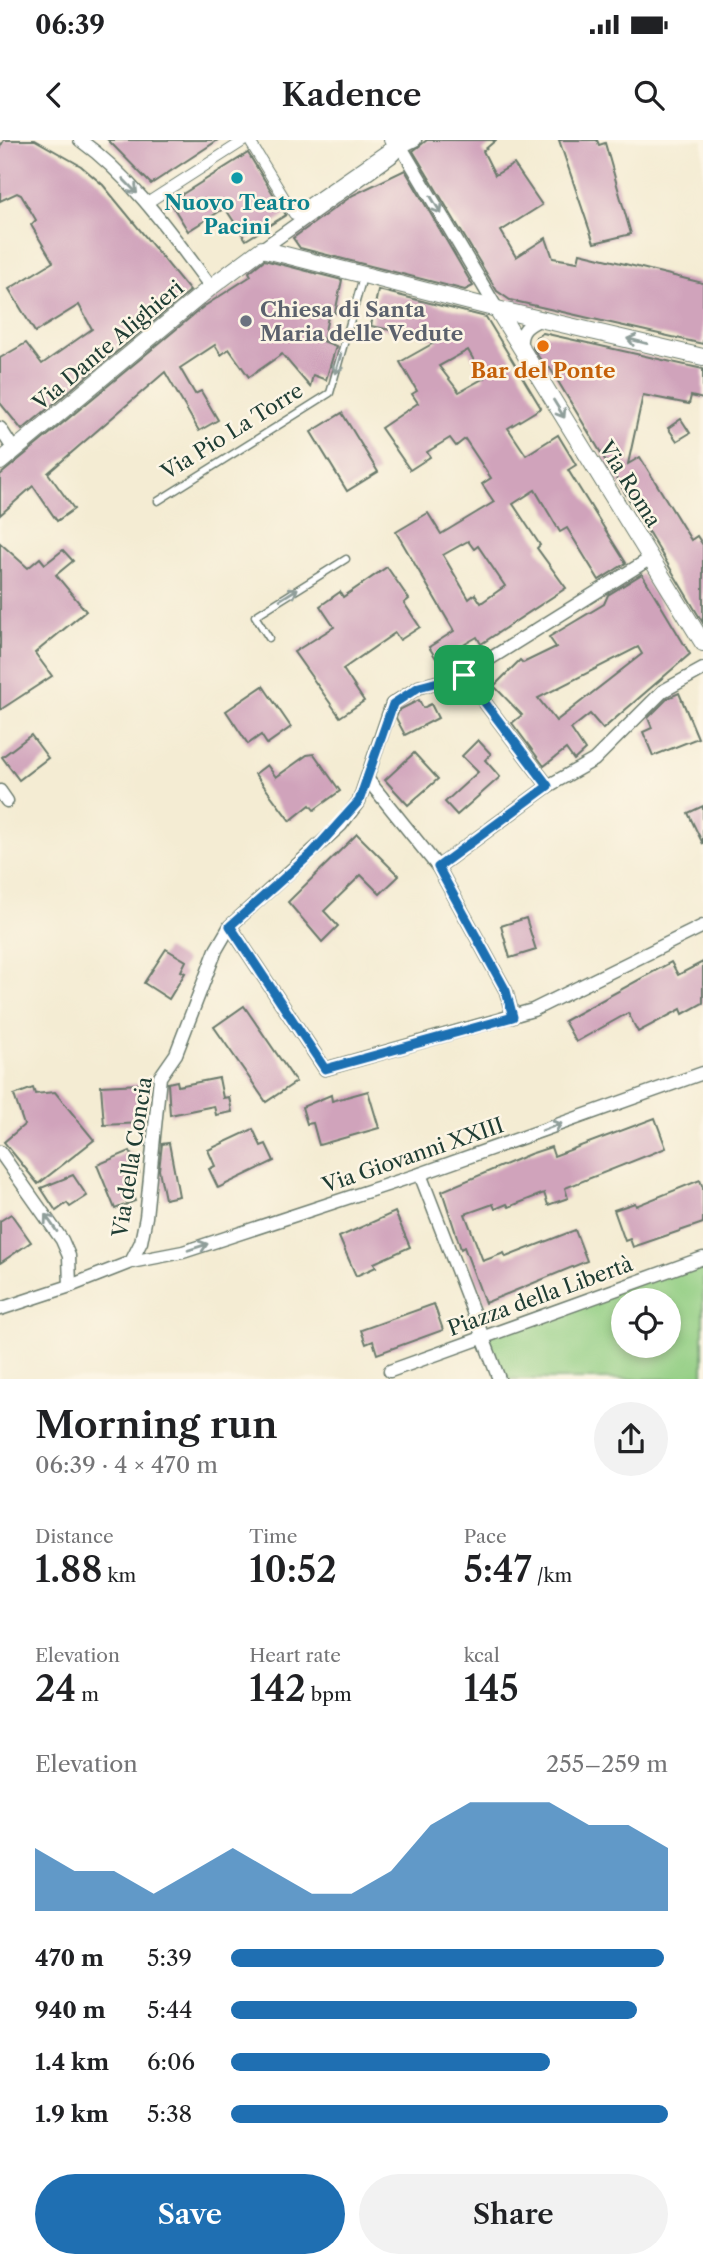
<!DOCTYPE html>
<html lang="en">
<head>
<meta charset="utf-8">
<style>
  :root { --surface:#fff; --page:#f2f2f2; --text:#202124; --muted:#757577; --accent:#1f6fb2 }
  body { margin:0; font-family:"Libre Caslon Text",serif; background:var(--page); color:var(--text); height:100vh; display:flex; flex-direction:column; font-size:26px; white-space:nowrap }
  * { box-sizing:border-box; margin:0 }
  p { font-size:23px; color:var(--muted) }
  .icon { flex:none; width:38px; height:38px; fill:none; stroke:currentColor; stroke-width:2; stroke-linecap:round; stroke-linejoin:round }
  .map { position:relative; height:1239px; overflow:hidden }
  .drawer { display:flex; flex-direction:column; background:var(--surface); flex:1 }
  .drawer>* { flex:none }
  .buttons { position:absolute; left:611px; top:1148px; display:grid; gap:14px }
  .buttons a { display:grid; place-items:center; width:70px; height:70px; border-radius:50%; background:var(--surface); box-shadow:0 4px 10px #0003; font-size:35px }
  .pin { position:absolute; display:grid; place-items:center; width:60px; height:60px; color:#fff; margin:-30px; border-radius:14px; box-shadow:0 4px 10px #0006 }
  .round { display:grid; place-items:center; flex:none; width:74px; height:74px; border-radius:37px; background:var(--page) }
  .overview { display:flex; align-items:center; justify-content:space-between; height:119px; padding:0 35px }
  h1 { font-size:38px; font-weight:600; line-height:52px }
  .metrics { display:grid; grid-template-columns:repeat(3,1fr); gap:10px; height:119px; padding:7px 35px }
  .metrics div { display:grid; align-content:center }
  .metrics b { font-size:35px; font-weight:600 }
  .metrics small { font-size:19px; font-weight:400 }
  .metrics p { font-size:19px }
  .chart { height:196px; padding:14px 35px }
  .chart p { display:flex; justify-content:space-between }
  .chart svg { width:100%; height:126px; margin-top:7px; fill:var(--accent); opacity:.7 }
  .cta { display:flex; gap:14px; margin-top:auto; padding:14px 35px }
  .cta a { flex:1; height:80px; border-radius:42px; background:var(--accent); color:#fff; font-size:28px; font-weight:600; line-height:80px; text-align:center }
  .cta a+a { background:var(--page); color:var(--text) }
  ul { padding:0 35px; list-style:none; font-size:23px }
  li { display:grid; grid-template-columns:112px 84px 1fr; align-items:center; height:52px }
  li i { height:18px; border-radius:9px; background:var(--accent) }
  .status { display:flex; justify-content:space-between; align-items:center; height:49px; padding:0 35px; background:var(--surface); direction:ltr }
  .status svg { height:19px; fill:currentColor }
  header { display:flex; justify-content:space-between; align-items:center; height:91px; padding:0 35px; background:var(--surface); font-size:32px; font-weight:600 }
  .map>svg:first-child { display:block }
</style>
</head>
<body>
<div class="status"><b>06:39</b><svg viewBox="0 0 49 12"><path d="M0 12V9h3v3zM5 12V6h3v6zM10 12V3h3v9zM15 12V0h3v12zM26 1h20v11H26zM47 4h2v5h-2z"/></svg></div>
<header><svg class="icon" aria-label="back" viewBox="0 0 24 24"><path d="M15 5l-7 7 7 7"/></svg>Kadence<svg class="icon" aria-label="search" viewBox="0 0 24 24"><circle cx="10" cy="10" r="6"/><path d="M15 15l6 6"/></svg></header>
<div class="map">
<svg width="703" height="1239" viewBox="0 0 703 1239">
  <rect width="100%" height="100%" fill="#fcf5e5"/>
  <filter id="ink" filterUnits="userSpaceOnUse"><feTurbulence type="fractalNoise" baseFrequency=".0143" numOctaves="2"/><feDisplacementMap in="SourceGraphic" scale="14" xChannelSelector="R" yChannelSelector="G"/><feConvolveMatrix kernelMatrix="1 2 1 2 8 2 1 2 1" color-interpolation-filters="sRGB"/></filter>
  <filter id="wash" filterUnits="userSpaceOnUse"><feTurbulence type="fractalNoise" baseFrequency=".00686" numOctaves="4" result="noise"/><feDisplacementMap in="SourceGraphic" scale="28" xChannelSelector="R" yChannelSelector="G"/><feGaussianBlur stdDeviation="1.57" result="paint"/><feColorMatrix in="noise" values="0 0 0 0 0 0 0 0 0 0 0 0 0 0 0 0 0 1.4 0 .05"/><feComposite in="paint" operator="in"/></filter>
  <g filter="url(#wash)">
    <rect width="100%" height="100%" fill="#f4ecd3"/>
    <path fill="#92ce83" stroke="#58865c" stroke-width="2" fill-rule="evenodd" d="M703 1118V1239H499L484 1197ZM623 1160H668V1206H623Z"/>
    <g id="blocks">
      <g fill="#d0a3bb" fill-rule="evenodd">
        <polygon points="4,0 35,0 81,26 103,45 190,151 22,290 0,263 0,218 26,203 42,224 92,189 79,165 35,192 9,149 53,122 31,85 36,80 21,55 17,53 0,61 0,7"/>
        <polygon points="108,0 218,0 151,44"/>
        <polygon points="427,0 496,0 483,11 495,35 514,24 542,65 501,91 516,117 546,98 553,118 578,122 580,113 703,143 703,204 510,160 497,151 413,11"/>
        <polygon points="559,0 597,0 599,5 605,3 631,94 594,103"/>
        <polygon points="248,13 286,75 246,100 225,68 188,91 170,62"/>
        <polygon points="405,30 473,146 465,150 300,108 293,98 353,55"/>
        <polygon points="264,120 342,140 335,173 329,172 323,201 336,206 326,240 313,235 310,247 282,214 249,237 229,209 221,215 215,205 180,228 195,254 201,251 218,280 199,291 165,232 48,333 74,369 57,381 33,346 0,375 0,335 203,167 251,136 249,132"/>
        <path d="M378 150 486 177 541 268 508 288 526 315 558 295 576 325 568 330 626 423 599 440 567 388 560 392 535 350 513 364 540 405 537 408 566 448 481 504 477 497 437 520 429 507 454 491 396 392 428 373 441 394 494 362 482 344 491 338 465 299 456 306 450 298 427 312 430 317 410 330 381 288 418 263 412 254 417 251 400 222 439 200 371 186ZM468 210 484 238 459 252 439 226ZM468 401 474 409 478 406 505 446 481 463 475 454 469 459 443 415Z"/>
        <polygon points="543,193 703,229 703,259 691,256 689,264 643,255 628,324 640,317 691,400 697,396 703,405 703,483 550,228 545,227 533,208 536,197"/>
        <polygon points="342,273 378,332 347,351 311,292"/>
        <polygon points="681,279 690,293 677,301 668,288"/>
        <polygon points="0,403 28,428 40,418 45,424 63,410 73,421 56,435 86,471 35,513 52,536 0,570"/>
        <polygon points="387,427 409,459 404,463 420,487 400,500 395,493 343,529 364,561 340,577 294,512 334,487 320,466 340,452 343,457"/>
        <path d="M642 434 690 514 603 589 590 574 571 589 585 610 574 620 566 609 544 626 512 583 522 575 494 546 520 520 523 523 556 507 549 497 604 464 608 455ZM638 507 642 514 556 581 538 558Z"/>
        <polygon points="263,546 291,587 267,604 261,595 248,604 226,571"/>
        <polygon points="679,553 698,598 653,616 643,592 652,588 648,578 668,558"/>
        <polygon points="419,560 423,568 431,564 438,578 405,595 396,578 399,570"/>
        <polygon points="31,595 48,618 19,640 2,617"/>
        <polygon points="478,600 491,614 485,620 500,637 457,675 445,662 478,632 462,616"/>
        <polygon points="414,613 438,639 408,665 385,640"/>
        <polygon points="314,614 340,651 314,670 310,665 290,681 255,634 267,625 276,637 307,615"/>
        <polygon points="703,666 703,704 688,673"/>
        <polygon points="357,694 399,736 380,754 361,735 324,771 338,786 322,802 288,762"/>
        <polygon points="526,778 536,810 510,818 501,786"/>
        <polygon points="166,809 186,821 181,831 185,833 169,859 144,843"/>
        <polygon points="671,822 678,835 703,822 703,863 683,874 681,869 638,892 628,873 576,902 564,881"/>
        <polygon points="244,866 296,942 266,962 214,887"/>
        <polygon points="219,938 223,958 229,957 232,972 216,975 214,966 170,975 168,943 177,941 178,946"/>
        <polygon points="140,944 141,983 104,985 101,946"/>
        <polygon points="33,948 35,954 55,952 94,1000 38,1044 4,1002 24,985 14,955"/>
        <polygon points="368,951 379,988 319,1005 313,983 307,984 302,967 331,955 332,961"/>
        <polygon points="655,978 666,1008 565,1048 568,1058 548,1065 544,1053 509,1067 507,1064 495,1069 493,1064 465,1074 483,1121 504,1113 506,1117 575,1090 587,1121 485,1163 464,1107 461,1109 442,1051 530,1014 551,1007 554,1016"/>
        <polygon points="253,989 261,1006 266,1004 274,1021 218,1048 209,1029 215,1026 208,1010"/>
        <polygon points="169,1003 179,1056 165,1059 159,1030 162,1004"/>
        <polygon points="130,1011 139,1033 125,1038 135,1061 115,1069 97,1025"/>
        <polygon points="73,1035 87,1056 70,1067 67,1063 56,1071 41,1048"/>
        <polygon points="700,1040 703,1048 703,1083 633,1107 630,1099 625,1101 614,1070 635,1063 636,1066"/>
        <polygon points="395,1072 410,1107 374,1123 376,1127 356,1136 339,1097"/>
        <polygon points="11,1074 31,1102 0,1123 0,1081"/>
        <polygon points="434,1164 443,1190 377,1214 373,1201 366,1204 361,1190"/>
      </g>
    </g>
  </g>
  <g filter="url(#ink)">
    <use href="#blocks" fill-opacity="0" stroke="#6a7a6c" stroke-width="2"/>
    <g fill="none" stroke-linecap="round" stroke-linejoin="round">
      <g stroke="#6a7a6c" stroke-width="9">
        <g id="service">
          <polyline points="158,361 330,253 363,137"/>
          <polyline points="269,498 255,476 346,419"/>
        </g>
      </g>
      <g stroke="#6a7a6c" stroke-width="12">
        <g id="pedestrian">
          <polyline points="249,0 294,74 392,6 389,0"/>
          <polyline points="147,63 245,0"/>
        </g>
      </g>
      <g stroke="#6a7a6c" stroke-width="15">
        <g id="minor">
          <path d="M80 0C133 38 172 95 211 147"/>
          <polyline points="397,0 497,169"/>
          <polyline points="262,109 391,17 401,7 415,0"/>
          <path d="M521 207C519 190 528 185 543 178"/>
          <polyline points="0,288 14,310"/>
          <polyline points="464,535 548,646"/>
          <polyline points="368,640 438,727 506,851 513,877"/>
          <polyline points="0,651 7,661"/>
          <polyline points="438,727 548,646 594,620 663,551 703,529"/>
          <polyline points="230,786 325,929 533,870 703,786"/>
          <polyline points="0,1012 62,1100 69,1116 70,1146"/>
          <polyline points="420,1034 499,1239"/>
          <polyline points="131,1122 141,1102 146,1077 160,937 176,914 216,810 230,786 341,685 359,661 392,564 419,547 464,535 651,418"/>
          <polyline points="0,1169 70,1146 131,1122 183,1112 420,1034 703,933"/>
          <polyline points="390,1231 703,1118"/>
        </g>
      </g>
      <g stroke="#6a7a6c" stroke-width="18">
        <g id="tertiary">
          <polyline points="497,169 703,503"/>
          <polyline points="0,322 211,147 262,109 497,169 703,217"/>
        </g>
      </g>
      <use href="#service" stroke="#fff" stroke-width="6"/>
      <use href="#pedestrian" stroke="#fff" stroke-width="10"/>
      <use href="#minor" stroke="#fff" stroke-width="12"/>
      <use href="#tertiary" stroke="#fff" stroke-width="16"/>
    </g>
    <defs><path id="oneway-shaft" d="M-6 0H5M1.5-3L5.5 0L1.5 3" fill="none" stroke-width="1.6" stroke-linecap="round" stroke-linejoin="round" transform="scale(1.75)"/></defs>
    <g stroke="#8f9e9a">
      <use href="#oneway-shaft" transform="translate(130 46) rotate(46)"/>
      <use href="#oneway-shaft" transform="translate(436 65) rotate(59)"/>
      <use href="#oneway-shaft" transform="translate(637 201) rotate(-166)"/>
      <use href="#oneway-shaft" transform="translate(338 224) rotate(106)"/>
      <use href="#oneway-shaft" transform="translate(559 269) rotate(58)"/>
      <use href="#oneway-shaft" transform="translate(289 454) rotate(-32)"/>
      <use href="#oneway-shaft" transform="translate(552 987) rotate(-20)"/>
      <use href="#oneway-shaft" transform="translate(51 1083) rotate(-125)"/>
      <use href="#oneway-shaft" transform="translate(198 1107) rotate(-18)"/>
    </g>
  </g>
  <g fill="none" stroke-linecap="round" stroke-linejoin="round" filter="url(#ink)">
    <g stroke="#fff" stroke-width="14">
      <polygon id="route" points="464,535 548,646 438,727 506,851 513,877 325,929 230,786 312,713 359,661 393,564 419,547"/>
    </g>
    <use href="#route" stroke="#1f6fb2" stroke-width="9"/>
  </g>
  <circle fill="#0f9aa8" stroke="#fcf5e5" stroke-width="2.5" cx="237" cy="38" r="7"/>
  <circle fill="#6b7280" stroke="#fcf5e5" stroke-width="2.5" cx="246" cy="181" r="7"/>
  <circle fill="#e8710a" stroke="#fcf5e5" stroke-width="2.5" cx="543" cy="206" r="7"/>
  <g text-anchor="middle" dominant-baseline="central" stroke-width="5" stroke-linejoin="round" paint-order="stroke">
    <g font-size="21" font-weight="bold" fill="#0d838f" stroke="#fcf5e5">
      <text x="237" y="62">Nuovo Teatro<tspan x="237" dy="24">Pacini</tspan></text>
    </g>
    <g font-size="21" font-weight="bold" fill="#5b616d" stroke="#fcf5e5" text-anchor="start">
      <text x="260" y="169">Chiesa di Santa<tspan x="260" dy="24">Maria delle Vedute</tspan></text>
    </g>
    <g font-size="21" fill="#1f3d34" stroke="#fcf5e5">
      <text transform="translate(108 205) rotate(-40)">Via Dante Alighieri</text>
      <text transform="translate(232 291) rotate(-32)">Via Pio La Torre</text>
      <text transform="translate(630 344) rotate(58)">Via Roma</text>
      <text transform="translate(413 1015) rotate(-19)">Via Giovanni XXIII</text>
      <text transform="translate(132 1017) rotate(-81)">Via della Concia</text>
      <text transform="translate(540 1156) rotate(-20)">Piazza della Libertà</text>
    </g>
    <g font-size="21" font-weight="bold" fill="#c56008" stroke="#fcf5e5">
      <text x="543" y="230">Bar del Ponte</text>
    </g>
  </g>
</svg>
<div class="buttons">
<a><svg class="icon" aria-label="locate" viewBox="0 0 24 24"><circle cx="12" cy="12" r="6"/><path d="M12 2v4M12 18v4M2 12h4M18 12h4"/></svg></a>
</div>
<div class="pin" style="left:464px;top:535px;background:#1e9e55"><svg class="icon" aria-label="arrive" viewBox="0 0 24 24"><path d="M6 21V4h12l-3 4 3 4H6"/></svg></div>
</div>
<section class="drawer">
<div class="overview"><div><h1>Morning run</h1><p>06:39 · 4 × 470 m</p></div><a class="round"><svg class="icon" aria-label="share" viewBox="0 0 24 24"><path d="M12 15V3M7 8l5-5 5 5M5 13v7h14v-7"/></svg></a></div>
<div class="metrics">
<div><p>Distance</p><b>1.88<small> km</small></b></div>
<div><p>Time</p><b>10:52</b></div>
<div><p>Pace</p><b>5:47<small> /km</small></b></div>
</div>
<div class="metrics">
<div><p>Elevation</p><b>24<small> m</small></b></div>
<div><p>Heart rate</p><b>142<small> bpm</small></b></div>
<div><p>kcal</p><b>145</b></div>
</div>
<div class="chart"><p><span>Elevation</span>255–259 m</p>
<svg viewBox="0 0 160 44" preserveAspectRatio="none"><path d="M0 44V22L10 30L20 30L30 38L40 30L50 22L60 30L70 38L80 38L90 30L100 14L110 6L120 6L130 6L140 14L150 14L160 22V44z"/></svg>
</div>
<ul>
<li><b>470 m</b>5:39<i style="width:99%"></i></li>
<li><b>940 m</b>5:44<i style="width:93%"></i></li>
<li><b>1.4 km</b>6:06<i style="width:73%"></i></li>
<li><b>1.9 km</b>5:38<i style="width:100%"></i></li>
</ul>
<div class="cta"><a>Save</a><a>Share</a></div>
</section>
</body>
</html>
